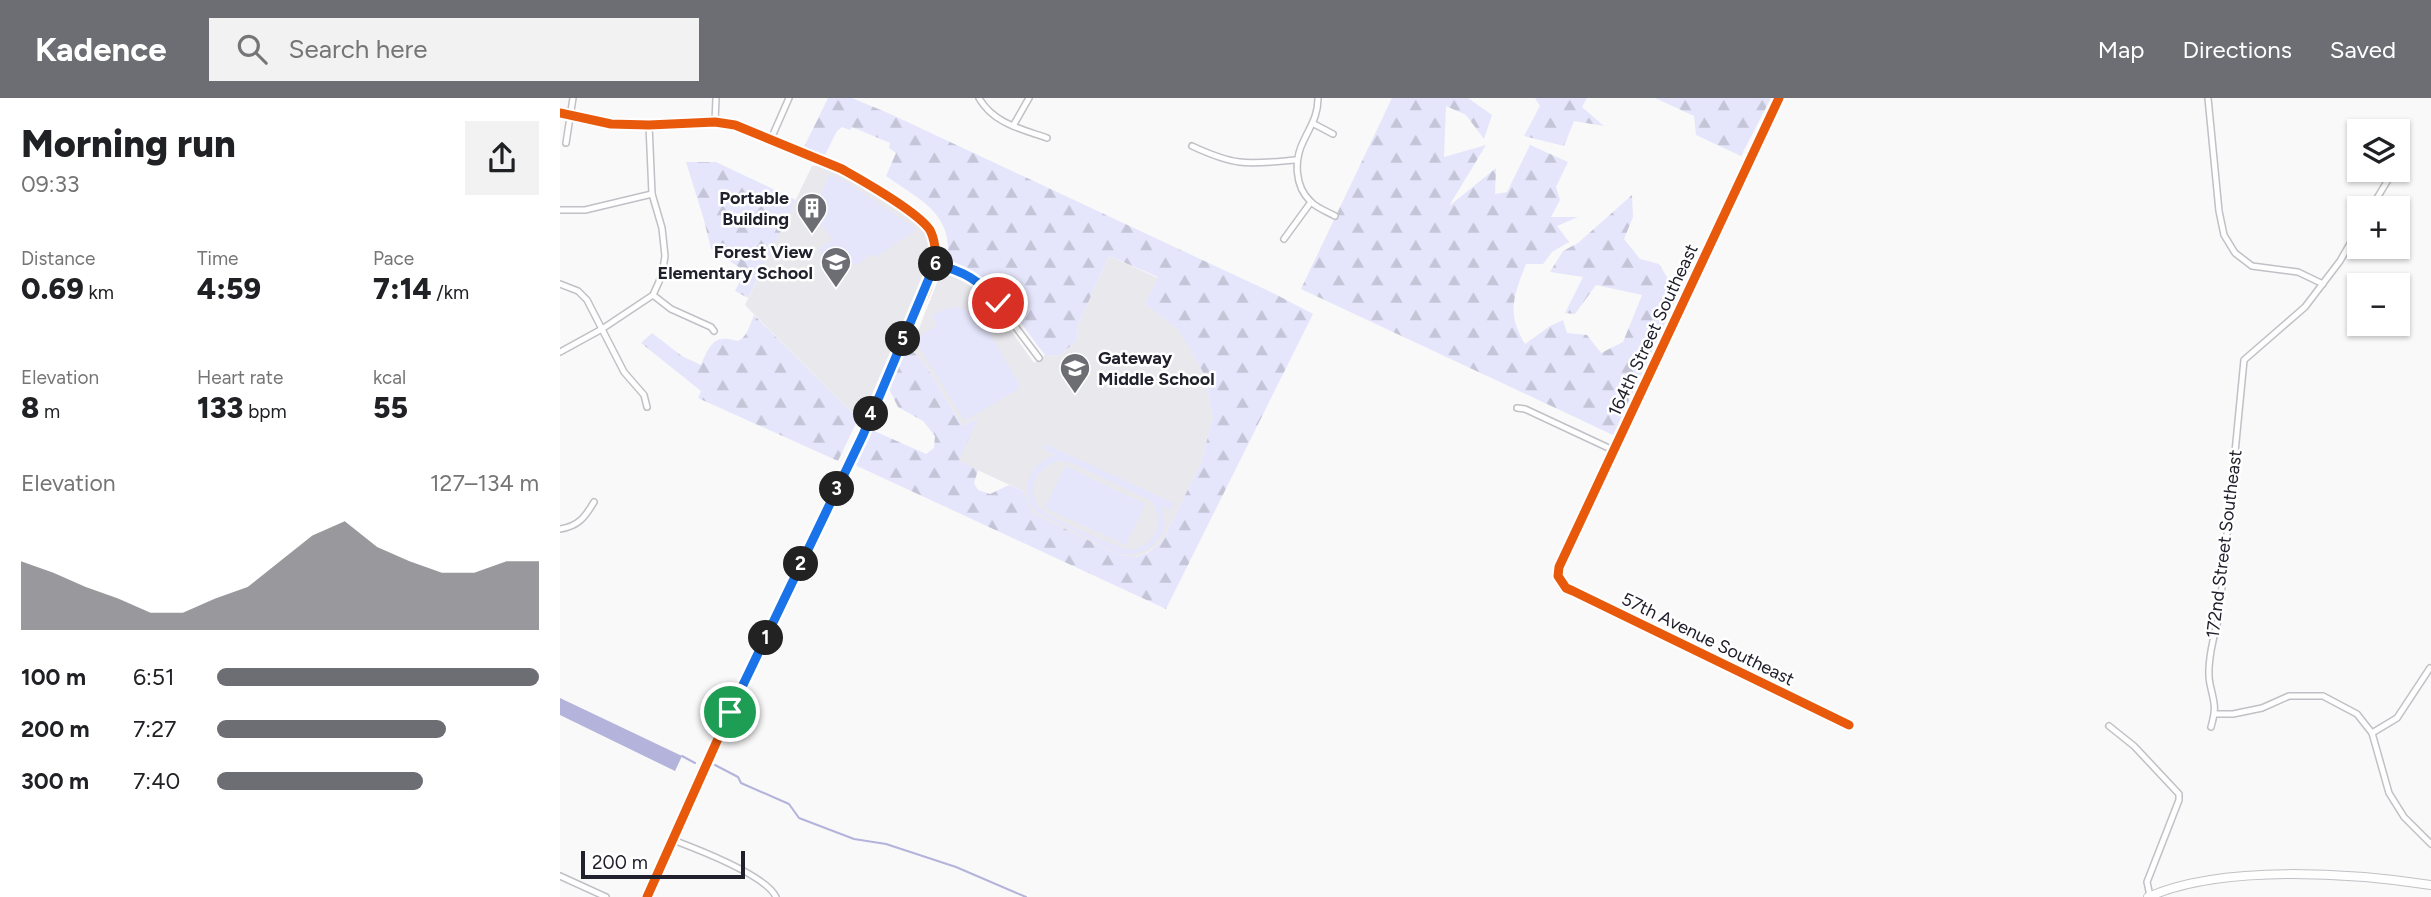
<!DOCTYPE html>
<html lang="en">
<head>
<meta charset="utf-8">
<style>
  :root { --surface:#fff; --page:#f2f2f2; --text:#202124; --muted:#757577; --accent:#6d6d74 }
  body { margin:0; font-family:Figtree,sans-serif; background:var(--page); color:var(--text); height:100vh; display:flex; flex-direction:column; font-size:26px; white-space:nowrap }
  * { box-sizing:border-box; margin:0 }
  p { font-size:23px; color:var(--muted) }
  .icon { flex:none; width:38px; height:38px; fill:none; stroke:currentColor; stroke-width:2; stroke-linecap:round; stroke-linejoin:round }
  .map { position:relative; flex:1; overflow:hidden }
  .sheet { display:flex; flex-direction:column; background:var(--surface); width:560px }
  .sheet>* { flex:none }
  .buttons { position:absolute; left:1787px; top:21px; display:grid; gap:14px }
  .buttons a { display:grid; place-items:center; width:63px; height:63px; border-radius:0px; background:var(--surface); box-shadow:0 2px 5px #0004; font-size:35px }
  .scale { position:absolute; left:21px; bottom:18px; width:164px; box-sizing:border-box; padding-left:7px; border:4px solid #21212d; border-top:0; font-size:19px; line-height:24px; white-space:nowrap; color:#21212d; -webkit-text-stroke:5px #fff; paint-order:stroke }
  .pin { position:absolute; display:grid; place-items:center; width:60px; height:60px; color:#fff; margin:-30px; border:4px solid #fff; border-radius:50%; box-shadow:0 2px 7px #0007 }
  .km { position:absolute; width:35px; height:35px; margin:-18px; border-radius:50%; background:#222; color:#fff; font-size:19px; line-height:35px; text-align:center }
  .round { display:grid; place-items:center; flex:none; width:74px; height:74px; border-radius:0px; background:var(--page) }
  .head { display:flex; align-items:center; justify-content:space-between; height:119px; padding:0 21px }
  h1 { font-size:38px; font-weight:800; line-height:52px }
  .stats { display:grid; grid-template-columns:repeat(3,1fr); gap:10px; height:119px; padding:7px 21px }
  .stats div { display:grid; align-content:center }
  .stats b { font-size:30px; font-weight:800 }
  .stats small { font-size:19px; font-weight:400 }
  .stats p { font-size:19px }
  .chart { height:196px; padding:14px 21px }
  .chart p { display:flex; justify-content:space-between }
  .chart svg { width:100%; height:126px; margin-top:7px; fill:var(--accent); opacity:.7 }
  ul { padding:0 21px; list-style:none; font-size:23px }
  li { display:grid; grid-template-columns:112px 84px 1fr; align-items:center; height:52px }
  li i { height:18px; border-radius:9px; background:var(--accent) }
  header { display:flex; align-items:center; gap:42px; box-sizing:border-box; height:98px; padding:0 35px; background:var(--accent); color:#fff }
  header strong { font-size:33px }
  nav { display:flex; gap:38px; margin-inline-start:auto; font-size:24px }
  .search { width:490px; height:63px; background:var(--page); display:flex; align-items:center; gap:18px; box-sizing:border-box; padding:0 24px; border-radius:0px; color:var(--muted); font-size:26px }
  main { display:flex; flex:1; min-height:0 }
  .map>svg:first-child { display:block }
</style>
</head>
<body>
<header>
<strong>Kadence</strong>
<div class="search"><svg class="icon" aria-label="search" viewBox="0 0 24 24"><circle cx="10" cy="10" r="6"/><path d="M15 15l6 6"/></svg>Search here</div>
<nav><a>Map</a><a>Directions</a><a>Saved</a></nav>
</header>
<main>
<section class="sheet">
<div class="head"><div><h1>Morning run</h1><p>09:33</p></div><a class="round"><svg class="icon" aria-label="share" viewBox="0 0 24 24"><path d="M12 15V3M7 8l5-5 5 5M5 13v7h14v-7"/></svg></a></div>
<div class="stats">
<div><p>Distance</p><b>0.69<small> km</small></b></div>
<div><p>Time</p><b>4:59</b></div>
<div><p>Pace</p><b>7:14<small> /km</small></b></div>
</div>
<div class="stats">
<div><p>Elevation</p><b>8<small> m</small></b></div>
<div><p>Heart rate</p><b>133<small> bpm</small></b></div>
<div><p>kcal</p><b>55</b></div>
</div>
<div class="chart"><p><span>Elevation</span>127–134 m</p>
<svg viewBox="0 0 160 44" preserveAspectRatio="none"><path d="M0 44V20L10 24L20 29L30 33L40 38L50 38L60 33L70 29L80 20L90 11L100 6L110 15L120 20L130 24L140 24L150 20L160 20V44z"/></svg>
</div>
<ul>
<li><b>100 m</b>6:51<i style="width:100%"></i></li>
<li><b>200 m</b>7:27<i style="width:71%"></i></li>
<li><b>300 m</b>7:40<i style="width:64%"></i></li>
</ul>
</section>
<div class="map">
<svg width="1871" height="799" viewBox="0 0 1871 799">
  <defs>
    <pattern id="forest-firs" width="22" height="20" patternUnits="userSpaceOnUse" patternTransform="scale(1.75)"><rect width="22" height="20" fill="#e5e6fb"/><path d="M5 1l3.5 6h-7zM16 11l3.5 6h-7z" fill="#c4c5d7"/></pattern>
  </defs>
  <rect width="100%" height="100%" fill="#f9f9f9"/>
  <g fill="#e8e8ed">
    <polygon points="252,68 258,68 283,78 347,118 360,128 367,139 370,153 369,168 302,325 185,207"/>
    <polygon points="549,158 598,180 585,206 618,230 643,274 653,319 641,365 602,444 586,455 575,459 559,457 471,415 463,393 398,363 416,321 402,328 366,268 351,251 382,172 410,183 427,199 474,265 485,257 498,258 517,243 518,227"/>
  </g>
  <g fill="url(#forest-firs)">
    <path d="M268 0H292L328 15 715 196 753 216 606 511 295 367 312 332 366 356 374 350 375 338 363 323 338 309 328 289 347 250 351 251 366 268 402 328 418 320 399 363 418 372 414 385 418 392 430 396 449 387 463 393 472 415 559 457 576 459 587 455 602 444 641 365 653 319 643 274 618 231 585 206 598 179 549 158 518 227 517 243 498 258 485 257C456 220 434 180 388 162 392 114 361 103 326 78L336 55 329 50 330 45 292 29 290 32 282 29 277 33 265 57 244 49Z"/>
    <path d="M832 0H908L932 17 924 41 906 17 886 8 884 59 926 47 889 108 936 70 935 96 947 94 970 47 1008 64 996 89 1000 102 991 119H1018L997 128 1009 144 992 154 983 166H966C954 197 946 215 965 246L990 228 1003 222 1007 235 1027 237 1041 255 1063 244 1082 197 1036 187 1015 216 1005 215 1023 179 990 174 1003 153 1018 145 1072 97 1073 119 1064 141 1080 161 1099 166 1118 197 1053 337 741 191Z"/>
    <polygon points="975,0 1027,0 1022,9 1044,28 1014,23 1004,48 964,38 980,8"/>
    <polygon points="1095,0 1211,0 1181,58 1136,37 1134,18"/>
    <polygon points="126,64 156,64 236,102 188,200 175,193 185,173 151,151 144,122"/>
    <path d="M194 217 298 321 278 363 138 300 141 293 81 245 92 235 122 258 141 267C147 254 151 239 168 241 174 241 174 244 180 242 187 238 191 224 194 217Z"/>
  </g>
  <g fill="#e5e6fb" fill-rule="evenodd">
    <polygon points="270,77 281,81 357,131 316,159 312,156 297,167 290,164 281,150 265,160 259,151 272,142 253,112"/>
    <polygon points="395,209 402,210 421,219 460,288 457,292 406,322 403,321 357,245 357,240 377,228 372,218 387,210"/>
    <path d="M485 346 614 405 611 412 601 407C614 438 589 459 559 456L476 414C458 391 469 366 495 357L483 350ZM498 363 512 365 591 403C597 412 601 422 596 433 592 443 582 451 571 451 560 452 486 418 479 409 465 390 478 369 498 363Z"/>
    <polygon points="505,368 585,406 566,447 485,410"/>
  </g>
  <polygon fill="#b3b3db" points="0,600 122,658 115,673 0,617"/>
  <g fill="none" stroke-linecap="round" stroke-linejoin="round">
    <g stroke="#b3b3db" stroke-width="2">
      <polyline points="122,658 135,665"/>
      <polyline points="155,667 178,679 181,685 229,706 239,720 294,741 326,746 396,769 466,799"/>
    </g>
    <g stroke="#c0c0c6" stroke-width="8">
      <g id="street">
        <path d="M419 0C433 25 461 31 487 40"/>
        <path d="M758 0C758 18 751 27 744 42 734 61 734 88 751 104 757 110 768 114 775 118"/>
        <polyline points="1648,0 1659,113 1664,137 1675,155 1692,168 1738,174 1763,186"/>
        <polyline points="155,24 156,0"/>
        <polyline points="754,26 773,36"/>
        <polyline points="453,28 469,0"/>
        <polyline points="211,41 229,0"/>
        <polyline points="6,45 13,0"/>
        <path d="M632 48C677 69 688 66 736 62"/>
        <polyline points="1838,66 1842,58"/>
        <polyline points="1811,110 1834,72"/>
        <polyline points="0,112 25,112 92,96"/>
        <polyline points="724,141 751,104"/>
        <polyline points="375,166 411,177 427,191 479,260"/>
        <polyline points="0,186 18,193 27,202 64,274 84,297 87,309"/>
        <polyline points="93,197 111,211 151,229 154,233"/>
        <polyline points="0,254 42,231 93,197 102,177 105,158 102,130 92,96 89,27"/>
        <polyline points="957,310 965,311 1053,352"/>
        <path d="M0 431C19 428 25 419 34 404"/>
        <polyline points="998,478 1006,490 1013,493 1289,627"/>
        <polyline points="1655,616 1673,616 1702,610 1729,598 1763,598 1797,616 1812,635 1829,695 1844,719 1871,746"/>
        <polyline points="1549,628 1574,648 1619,696 1619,702 1587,784 1590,798"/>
        <path d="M1651 629C1657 608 1654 605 1650 586 1646 569 1654 535 1659 519L1684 262 1745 209 1780 163 1799 130"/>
        <polyline points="1812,635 1837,620 1870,570"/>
        <path d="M113 742C137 751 206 777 216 799"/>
        <polyline points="0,778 46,799"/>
      </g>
    </g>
    <g stroke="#c0c0c6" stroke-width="10">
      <g id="secondary">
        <path d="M0 15 51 26 89 27 155 24 175 27 282 71C303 83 357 113 370 132 375 142 376 153 375 164 372 187 357 212 347 233 331 268 316 302 303 337L170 614 87 799"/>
        <polyline points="998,478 999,469 1219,0"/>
        <path d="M1588 799C1663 766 1790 775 1871 787"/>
      </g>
    </g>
    <use href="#street" stroke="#fefefe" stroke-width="5"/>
    <use href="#secondary" stroke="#fefefe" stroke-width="8"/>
    <g stroke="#fff" stroke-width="13">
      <g id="cycleway">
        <polyline points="1219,0 999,469 998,478 1006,490 1013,493 1289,627"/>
        <path d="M0 15 51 26 89 27 155 24 175 27 282 71C303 83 357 113 370 132 375 142 376 153 375 164 372 187 357 212 347 233 331 268 316 302 303 337L170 614 87 799"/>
      </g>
    </g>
    <use href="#cycleway" stroke="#e8590c" stroke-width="9"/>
  </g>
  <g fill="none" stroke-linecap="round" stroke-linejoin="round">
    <g stroke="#fff" stroke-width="14">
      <path id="route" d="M170 614 303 337 375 166C403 173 420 182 438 205"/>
    </g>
    <use href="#route" stroke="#1a73e8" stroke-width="9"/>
  </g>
  <defs>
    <g id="building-pin" transform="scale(1.575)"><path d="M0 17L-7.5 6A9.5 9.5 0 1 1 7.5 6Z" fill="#6d6d74" stroke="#fff"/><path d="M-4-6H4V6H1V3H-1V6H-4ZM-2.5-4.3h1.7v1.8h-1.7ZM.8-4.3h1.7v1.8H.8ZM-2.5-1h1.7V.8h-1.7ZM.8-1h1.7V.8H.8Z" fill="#fff"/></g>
    <g id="school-pin" transform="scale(1.575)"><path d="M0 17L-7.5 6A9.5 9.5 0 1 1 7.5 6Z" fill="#6d6d74" stroke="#fff"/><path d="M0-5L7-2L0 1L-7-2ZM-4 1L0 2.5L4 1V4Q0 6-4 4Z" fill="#fff"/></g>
  </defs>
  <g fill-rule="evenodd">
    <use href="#building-pin" x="252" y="110"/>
    <use href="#school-pin" x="276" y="164"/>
    <use href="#school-pin" x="515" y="270"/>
  </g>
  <g text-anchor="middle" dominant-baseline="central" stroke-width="5" stroke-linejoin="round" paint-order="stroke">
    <g font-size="18" font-weight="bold" fill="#21212d" stroke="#fff" text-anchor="end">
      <text x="229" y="100">Portable<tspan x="229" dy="21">Building</tspan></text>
      <text x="253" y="154">Forest View<tspan x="253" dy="21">Elementary School</tspan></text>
      <text x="538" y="260" text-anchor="start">Gateway<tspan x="538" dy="21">Middle School</tspan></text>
    </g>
    <g font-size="18" fill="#21212d" stroke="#fff">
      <text transform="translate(1093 232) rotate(-65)">164th Street Southeast</text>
      <text transform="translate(1664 446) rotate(-83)">172nd Street Southeast</text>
      <text transform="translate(1148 541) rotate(26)">57th Avenue Southeast</text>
    </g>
  </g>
</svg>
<div class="buttons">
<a><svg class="icon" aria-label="layers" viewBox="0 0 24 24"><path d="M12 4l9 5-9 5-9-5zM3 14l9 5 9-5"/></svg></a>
<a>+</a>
<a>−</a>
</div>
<div class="scale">200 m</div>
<div class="pin" style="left:170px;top:614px;background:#1e9e55"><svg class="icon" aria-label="arrive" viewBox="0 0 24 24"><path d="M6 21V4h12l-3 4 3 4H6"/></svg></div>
<div class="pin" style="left:438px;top:205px;background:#d93025"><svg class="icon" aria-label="check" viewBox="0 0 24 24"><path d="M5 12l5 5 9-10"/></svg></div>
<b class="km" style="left:206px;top:540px">1</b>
<b class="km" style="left:241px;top:466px">2</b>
<b class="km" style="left:277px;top:391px">3</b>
<b class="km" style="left:311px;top:316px">4</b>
<b class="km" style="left:343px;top:241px">5</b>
<b class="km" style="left:376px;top:166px">6</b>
</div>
</main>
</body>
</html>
